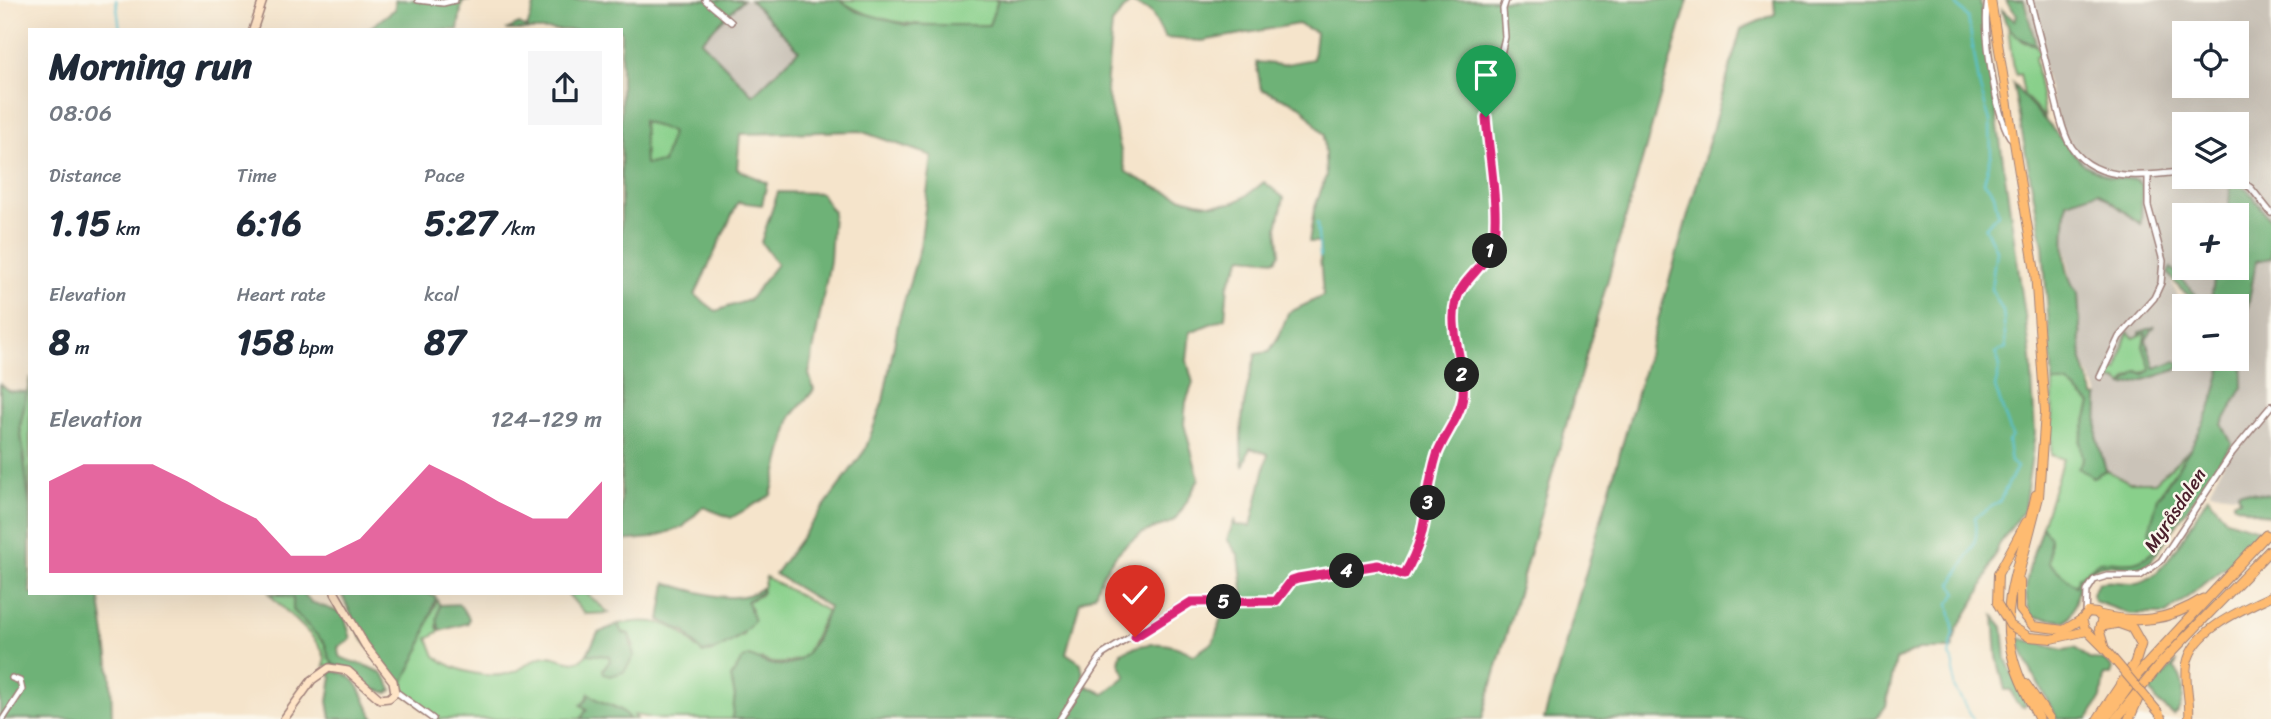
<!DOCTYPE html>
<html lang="en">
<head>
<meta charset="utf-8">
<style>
  :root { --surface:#fff; --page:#f6f6f7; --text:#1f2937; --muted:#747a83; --accent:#db2777 }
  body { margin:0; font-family:Sriracha,sans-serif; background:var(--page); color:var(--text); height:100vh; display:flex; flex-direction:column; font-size:26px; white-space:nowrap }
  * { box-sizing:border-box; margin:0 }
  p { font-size:23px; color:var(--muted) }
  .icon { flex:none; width:38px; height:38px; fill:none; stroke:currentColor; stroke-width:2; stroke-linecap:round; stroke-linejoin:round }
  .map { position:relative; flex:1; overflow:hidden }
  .details { position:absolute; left:28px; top:28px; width:595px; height:567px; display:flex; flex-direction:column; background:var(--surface); border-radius:0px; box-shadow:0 7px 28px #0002 }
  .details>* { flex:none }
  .controls { position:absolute; left:2172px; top:21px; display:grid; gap:14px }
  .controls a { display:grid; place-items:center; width:77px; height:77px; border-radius:0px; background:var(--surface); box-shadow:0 7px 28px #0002; font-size:35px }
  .pin { position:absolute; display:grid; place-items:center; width:60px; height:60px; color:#fff; margin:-72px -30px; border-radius:50% 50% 50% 0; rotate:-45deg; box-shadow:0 0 7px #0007 }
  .pin .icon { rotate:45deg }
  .km { position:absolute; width:35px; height:35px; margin:-18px; border-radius:50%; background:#222; color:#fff; font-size:19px; line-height:35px; text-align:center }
  .round { display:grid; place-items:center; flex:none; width:74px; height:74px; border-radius:0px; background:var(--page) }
  .headline { display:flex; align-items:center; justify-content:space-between; height:119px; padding:0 21px }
  h1 { font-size:38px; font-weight:700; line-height:52px }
  .stats { display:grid; grid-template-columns:repeat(3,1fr); gap:10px; height:119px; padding:7px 21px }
  .stats div { display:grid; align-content:center }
  .stats b { font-size:35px; font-weight:700 }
  .stats small { font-size:19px; font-weight:400 }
  .stats p { font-size:19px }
  .chart { height:196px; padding:14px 21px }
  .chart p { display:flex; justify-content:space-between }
  .chart svg { width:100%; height:126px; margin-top:7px; fill:var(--accent); opacity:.7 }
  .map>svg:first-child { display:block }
</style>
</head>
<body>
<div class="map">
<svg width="2271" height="719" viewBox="0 0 2271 719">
  <rect width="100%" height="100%" fill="#fbf7ec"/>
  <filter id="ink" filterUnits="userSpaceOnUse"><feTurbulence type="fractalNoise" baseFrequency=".0143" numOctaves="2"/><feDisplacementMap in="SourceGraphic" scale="14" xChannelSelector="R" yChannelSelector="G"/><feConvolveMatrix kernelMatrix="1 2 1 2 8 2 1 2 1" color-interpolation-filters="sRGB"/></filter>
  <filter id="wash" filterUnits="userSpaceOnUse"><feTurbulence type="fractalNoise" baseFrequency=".00686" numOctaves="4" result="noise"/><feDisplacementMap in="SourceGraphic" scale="28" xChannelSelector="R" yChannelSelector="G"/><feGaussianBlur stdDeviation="1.57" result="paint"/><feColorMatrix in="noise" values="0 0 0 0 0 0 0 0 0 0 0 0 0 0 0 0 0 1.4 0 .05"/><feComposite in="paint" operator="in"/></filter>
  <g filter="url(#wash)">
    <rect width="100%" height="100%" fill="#f5e4cb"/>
    <g fill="#cac3b8" fill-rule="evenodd">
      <polygon points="743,0 750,0 799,50 753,95 701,41"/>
      <path d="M2026 0H2271V221L2247 189 2231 179 2228 215H2184V268H2230L2212 301 2202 300 2171 269 2168 273 2184 312V359H2224L2210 410 2190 449 2155 482H2129L2106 470 2097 439 2098 393 2082 361 2078 293 2072 285 2063 231 2067 202 2137 180 2110 177 2084 165 2067 148 2060 133ZM2184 33H2236V86H2184ZM2184 124H2236V177H2184Z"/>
      <polygon points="2271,258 2271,500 2210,492 2232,445 2222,425 2243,387 2242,340 2256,261"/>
    </g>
    <g fill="#89d08b" stroke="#6a785b" stroke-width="2">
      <path d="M840 0H998L989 25C938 25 884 30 840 0Z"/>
      <polygon points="2008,26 2024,42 2036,45 2040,55 2035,57 2045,118 2024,95 2020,74 2016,75 2012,63"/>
      <polygon points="643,121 672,132 663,163 645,164"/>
      <path d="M2128 332 2134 338 2146 332 2143 346 2151 370 2129 377 2123 385 2117 380 2106 381 2110 367 2117 371C2123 358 2121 345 2128 332Z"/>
      <polygon points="30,377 30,509 20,426"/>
      <path d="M2053 383H2068L2091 404C2082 433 2078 449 2092 477L2106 470 2129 482H2155L2190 449 2158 496 2154 551 2139 562H2130L2127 565C2102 559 2089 564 2076 587L2049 563 2050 538 2042 526 2063 459 2051 455Z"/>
      <path d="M766 577 827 611 805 657C791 662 776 667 762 659L732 683 735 696 732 719H660L634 715 637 719H629L620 709 588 696 582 706 587 709 581 719H436L398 687 402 685 437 600 440 605 437 628 440 631 428 638 435 656C455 672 494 682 518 670 526 666 538 655 547 656 562 656 575 670 587 654L609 656 610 661 634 646 629 634 620 631 618 624C650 618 677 621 696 648L712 652 743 635 751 610 747 601 761 595Z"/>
      <path d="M269 593 293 598C299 620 317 627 325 644 329 652 328 658 334 665L324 666C333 646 281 610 269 593Z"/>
      <polygon points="567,593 586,593 609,613 585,614"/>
    </g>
    <g fill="#6eb277" stroke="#5c6851" stroke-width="2" fill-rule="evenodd">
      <polygon points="395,0 471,0 462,2 458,30 367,30 395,9"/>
      <path d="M536 0H743L701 41 753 95 799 50 750 0H840L856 11 906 25H989L998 0H1688L1482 719H732L735 696 731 677 742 660 749 656C756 658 763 662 770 664 808 673 819 633 829 607L775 574 865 450 883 401 899 319 920 247 932 156 860 131 740 134 737 169 767 183 762 205 738 202 695 295 716 311 749 300 777 264 761 242 778 192 821 193 833 212 830 261 809 374 814 390 791 417 771 495 731 518 703 507 683 527 651 538 621 541V350L624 346V322L621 320V30H506L519 24 527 28ZM1130 2 1151 12 1165 38 1202 41 1298 24 1316 32 1313 59 1281 65 1256 62 1261 89 1301 106 1324 135 1326 176 1314 210 1309 242H1319L1323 296 1288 313 1280 334 1269 352 1256 354C1245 394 1237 427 1243 467L1250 448 1268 454 1251 526 1235 525V519L1227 539 1239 556 1244 597 1224 612 1213 642 1194 655C1168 640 1149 641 1121 652L1119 663 1126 676 1104 694 1085 685 1081 663 1066 653 1080 602 1095 594C1103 566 1124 540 1152 529 1158 526 1168 525 1173 521 1183 512 1192 491 1199 479L1184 424 1186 402 1193 383 1187 361 1190 332 1225 318 1228 285 1242 257 1276 260 1280 253 1277 227 1284 198 1264 182C1256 188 1246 197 1237 201 1205 214 1153 187 1126 172L1106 89 1112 24ZM643 121 672 132 663 163 645 164Z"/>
      <polygon points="1774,0 1980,0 2031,357 2035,434 2024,509 1999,545 1981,590 1957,629 1952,649 1919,649 1896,660 1886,706 1876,719 1544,719 1741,29 1775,14"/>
      <path d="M2005 0H2024L2036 45C2020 41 2004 28 2002 10L2015 21 2017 15Z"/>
      <path d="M2013 84 2084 165 2110 177 2137 180 2142 185 2141 224 2098 192 2067 202C2064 229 2060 272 2078 293L2082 361 2094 396 2098 397 2097 439 2106 470 2093 477 2078 468 2083 459 2080 441 2091 404 2068 383H2053L2043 246Z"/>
      <path d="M2231 178 2247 189 2271 221V258L2256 261 2242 340 2243 387 2222 424 2232 444 2151 561C2132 578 2112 558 2093 569 2072 581 2082 607 2065 621L2033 617C2016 592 2035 552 2042 526L2050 538 2049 563 2076 586 2079 577 2100 561C2123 561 2135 568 2154 551L2149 531 2158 498 2190 449 2210 410 2224 359H2236V306C2207 306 2183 300 2168 273L2171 268 2201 300 2211 301 2215 273 2236 268V215H2228Z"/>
      <polygon points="2154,327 2146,340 2155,368 2176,361 2182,365 2176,370 2125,386 2123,385 2138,371 2144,374 2151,370 2143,346 2146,333 2140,335 2140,332"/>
      <polygon points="0,384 9,391 27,392 20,426 30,509 30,593 99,593 111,678 112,719 0,719"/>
      <polygon points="2242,491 2271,495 2271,517 2234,505 2233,502 2240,499 2238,492"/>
      <path d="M2208 496 2226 519 2258 529 2231 563 2166 614H2130L2094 601 2092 594 2098 583C2112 578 2126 586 2141 582 2168 573 2193 520 2208 496Z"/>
      <path d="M666 583C692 590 738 608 761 588L762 592 747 601 754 621C742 636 721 651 702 653L685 632 660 620Z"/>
      <path d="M272 593H303L311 602 344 614 351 639 338 647 339 656C360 668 383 663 392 690L388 693 370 688 349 668 334 665 329 658 325 644 293 610V598Z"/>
      <polygon points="341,593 427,593 436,597 420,649 402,685 363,640"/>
      <polygon points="459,604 469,618 468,623 440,631 437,620 440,605"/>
      <polygon points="1994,616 2003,627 2006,659 2026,705 2023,707 2015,701 2011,690 2005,690 1997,657"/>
      <polygon points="618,624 622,633 629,634 634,656 624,672 610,676 604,674 603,669 610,661 609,656 587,654 598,633"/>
      <path d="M2019 638 2063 650 2075 648 2089 659C2102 660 2104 658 2113 669L2111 675H2104L2101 698 2088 719H2057C2044 691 2025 667 2019 638Z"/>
      <path d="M2177 661 2174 669C2186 677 2187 707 2173 715L2158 702 2150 690Z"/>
      <path d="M333 671C363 674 361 700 375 719H331L328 701 332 677 329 673Z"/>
      <path d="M589 693C600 706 621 704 629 719H581L587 709 581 705 587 700Z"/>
    </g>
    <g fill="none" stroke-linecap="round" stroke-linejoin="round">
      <g stroke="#59c3d4" stroke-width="2">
        <polyline points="116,0 120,30"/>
        <path d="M1953 0 1968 18 1980 88 1990 121 1991 156 1984 182 1994 194 1998 214 1985 227 1996 250 1991 289 2003 311 2006 348 1995 353 2000 366 1995 387 2012 436 2008 442 2011 462 2017 467 1999 502 1975 517C1982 546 1963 560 1952 584L1957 593 1949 603 1954 633 1949 656 1954 664V687L1973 719"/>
        <polyline points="1317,223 1320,257"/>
      </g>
    </g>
  </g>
  <g filter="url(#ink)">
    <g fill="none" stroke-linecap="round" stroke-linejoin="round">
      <g stroke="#a0827b" stroke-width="8">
        <g id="minor">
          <polyline points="418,0 443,3 455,0"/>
          <polyline points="705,0 731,22"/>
          <path d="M1988 0C1982 29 1995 112 2010 137"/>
          <path d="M2030 0C2038 31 2046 63 2054 94 2058 109 2061 127 2068 141 2090 184 2144 177 2184 171"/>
          <polyline points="2236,177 2251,188 2271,213"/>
          <polyline points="2100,377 2119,337 2154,298 2161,283 2163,261 2148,206 2148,176"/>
          <polyline points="2086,614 2087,591 2094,580 2107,576 2140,576 2161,561 2232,453 2271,406"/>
          <polyline points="395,691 433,719"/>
          <polyline points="3,719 22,690 20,681 12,678"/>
          <polyline points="1060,719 1102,655 1180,606 1199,601 1276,601 1292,580 1298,577 1378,565 1404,575 1421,544 1430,482 1438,452 1463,397 1455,318 1456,301 1461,289 1486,260 1495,235 1486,117 1505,37 1503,9 1506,0"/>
        </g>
      </g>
      <g stroke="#a0827b" stroke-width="10">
        <g id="secondary">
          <polyline points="253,30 263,0"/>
          <polyline points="284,719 312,680 329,668 348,671 380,699 389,698 395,693 393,681 365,645 335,593"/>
        </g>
      </g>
      <g stroke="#a0827b" stroke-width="10">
        <path id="primary" d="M2189 719C2191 701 2184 682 2187 664 2193 630 2243 609 2271 596"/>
      </g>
      <g stroke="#a0827b" stroke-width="10">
        <g id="trunk">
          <polyline points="1991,0 2035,272 2045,412 2039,497 2016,586"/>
          <polyline points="2020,582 2020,610 2033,626 2064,630 2082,619"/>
          <polyline points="1997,603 1998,574 2026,522"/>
          <polygon points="2088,612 2097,613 2102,618 2099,629 2105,649 2085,629 2082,619"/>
          <polyline points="2029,637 2052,639 2087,631"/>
          <polyline points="2026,684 2050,719"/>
          <polyline points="2162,718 2162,719"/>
        </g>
      </g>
      <g stroke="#a0827b" stroke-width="11">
        <g id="motorway">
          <path d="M2036 495C2026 547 1998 601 2012 654 2017 677 2029 698 2039 719"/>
          <path d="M2099 615C2139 624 2168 621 2203 599"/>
          <polyline points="2098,719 2135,663 2141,644 2132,628 2118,623 2102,626"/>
          <polyline points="2105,719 2138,674 2266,535"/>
          <polyline points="2116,719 2161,663 2270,550"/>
          <polyline points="2129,719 2141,692"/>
        </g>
      </g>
      <use href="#minor" stroke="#fff" stroke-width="5"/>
      <use href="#secondary" stroke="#ffe4c6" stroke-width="7"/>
      <use href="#primary" stroke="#febb71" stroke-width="8"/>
      <use href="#trunk" stroke="#febb71" stroke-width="8"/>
      <use href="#motorway" stroke="#febb71" stroke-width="9"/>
      <g stroke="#a0827b" stroke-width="10" stroke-linecap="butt">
        <g id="trunk-bridge">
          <polyline points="1997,603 2010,625 2029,637"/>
          <polyline points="2105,649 2160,714"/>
        </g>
      </g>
      <use href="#trunk-bridge" stroke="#febb71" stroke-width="8"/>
    </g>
  </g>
  <g fill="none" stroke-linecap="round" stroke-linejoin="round" filter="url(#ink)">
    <g stroke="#fff" stroke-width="14">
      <path id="route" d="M1135 637 1191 602 1276 601 1292 580 1298 578 1378 565 1404 575C1432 528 1422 501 1437 454 1444 435 1461 416 1463 396 1466 365 1448 331 1456 301 1461 281 1484 268 1491 249 1502 221 1488 150 1486 117"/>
    </g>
    <use href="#route" stroke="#db2777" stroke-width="9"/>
  </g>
  <g text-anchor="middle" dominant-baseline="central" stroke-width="5" stroke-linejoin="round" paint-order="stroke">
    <g font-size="19" fill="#4a1f2b" stroke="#fbf7ec">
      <text transform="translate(2175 510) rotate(-56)">Myråsdalen</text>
    </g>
  </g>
</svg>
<div class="controls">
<a><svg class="icon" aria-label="locate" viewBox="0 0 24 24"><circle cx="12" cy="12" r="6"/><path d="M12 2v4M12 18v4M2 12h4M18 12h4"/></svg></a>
<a><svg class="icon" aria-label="layers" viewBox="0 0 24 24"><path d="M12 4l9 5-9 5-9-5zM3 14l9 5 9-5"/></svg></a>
<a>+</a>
<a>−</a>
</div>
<div class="pin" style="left:1486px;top:117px;background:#1e9e55"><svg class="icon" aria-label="arrive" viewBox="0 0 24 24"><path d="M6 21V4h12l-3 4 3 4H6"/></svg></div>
<div class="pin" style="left:1135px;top:637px;background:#d93025"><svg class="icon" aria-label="check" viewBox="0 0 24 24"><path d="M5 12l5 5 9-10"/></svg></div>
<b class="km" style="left:1490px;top:251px">1</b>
<b class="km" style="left:1462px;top:375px">2</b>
<b class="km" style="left:1428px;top:503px">3</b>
<b class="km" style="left:1347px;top:571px">4</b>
<b class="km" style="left:1224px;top:602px">5</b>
<section class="details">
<div class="headline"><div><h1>Morning run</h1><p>08:06</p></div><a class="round"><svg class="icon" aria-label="share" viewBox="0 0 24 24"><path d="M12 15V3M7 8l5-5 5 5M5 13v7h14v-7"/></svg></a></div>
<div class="stats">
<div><p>Distance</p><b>1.15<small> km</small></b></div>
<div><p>Time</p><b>6:16</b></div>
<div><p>Pace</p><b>5:27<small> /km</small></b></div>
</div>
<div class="stats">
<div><p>Elevation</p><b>8<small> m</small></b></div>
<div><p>Heart rate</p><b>158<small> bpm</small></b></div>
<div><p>kcal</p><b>87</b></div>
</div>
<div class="chart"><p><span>Elevation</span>124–129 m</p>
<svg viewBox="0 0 160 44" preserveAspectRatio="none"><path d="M0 44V12L10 6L20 6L30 6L40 12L50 19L60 25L70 38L80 38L90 32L100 19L110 6L120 12L130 19L140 25L150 25L160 12V44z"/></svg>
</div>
</section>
</div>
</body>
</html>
